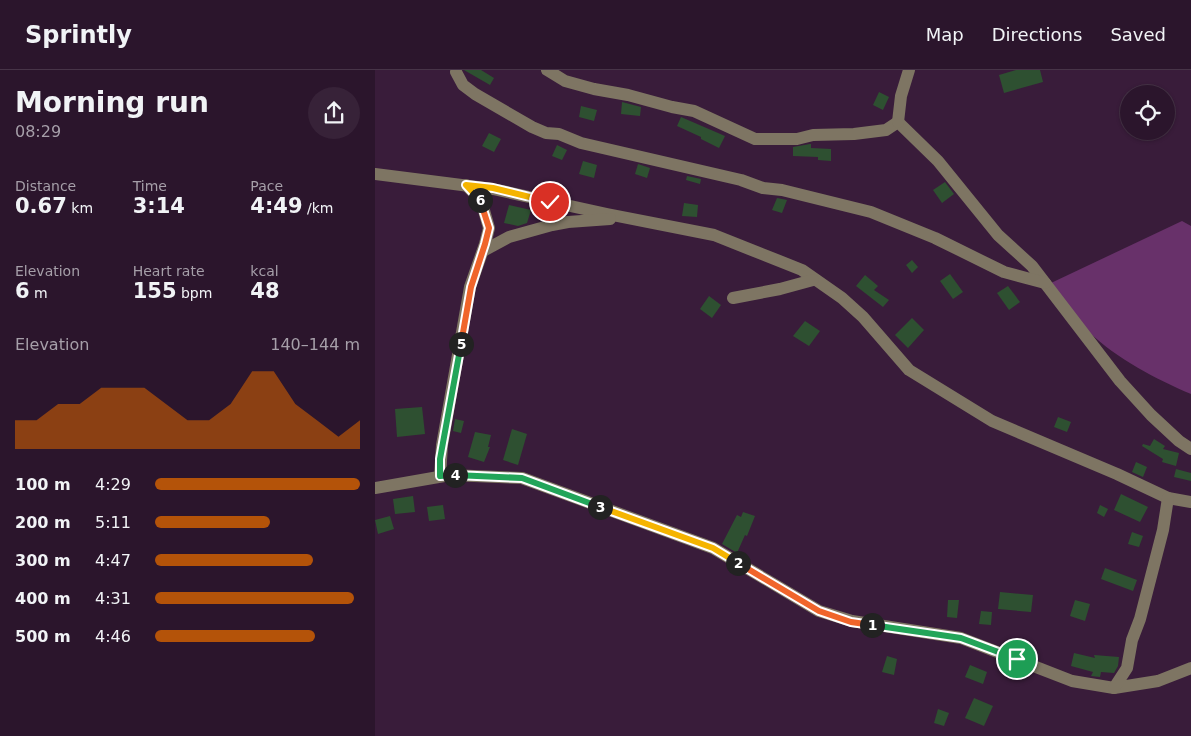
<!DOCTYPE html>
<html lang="en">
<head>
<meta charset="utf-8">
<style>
  :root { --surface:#2b152c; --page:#372238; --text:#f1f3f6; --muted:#a69fa9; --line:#473448; --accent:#b45309 }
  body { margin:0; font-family:"DejaVu Sans",sans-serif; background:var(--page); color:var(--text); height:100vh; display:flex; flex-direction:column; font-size:19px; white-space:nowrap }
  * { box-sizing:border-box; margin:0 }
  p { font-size:16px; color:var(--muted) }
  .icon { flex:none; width:28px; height:28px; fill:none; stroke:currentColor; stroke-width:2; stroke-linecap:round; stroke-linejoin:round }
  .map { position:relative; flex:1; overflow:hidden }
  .drawer { display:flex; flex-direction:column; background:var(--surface); width:375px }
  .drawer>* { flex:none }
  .tools { position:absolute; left:745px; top:15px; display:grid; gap:10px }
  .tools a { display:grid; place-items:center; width:55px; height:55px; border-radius:50%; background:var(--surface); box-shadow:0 1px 4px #0004,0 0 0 1px var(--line); font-size:25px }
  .pin { position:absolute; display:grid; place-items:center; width:42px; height:42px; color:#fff; margin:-21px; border:2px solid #fff; border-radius:50%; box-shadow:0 1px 5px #0007 }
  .km { position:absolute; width:25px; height:25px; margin:-12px; border-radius:50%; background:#222; color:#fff; font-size:14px; line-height:25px; text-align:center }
  .round { display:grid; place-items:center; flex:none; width:52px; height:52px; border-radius:26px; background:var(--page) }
  .overview { display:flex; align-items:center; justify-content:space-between; height:85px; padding:0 15px }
  h1 { font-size:28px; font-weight:600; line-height:38px }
  .figures { display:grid; grid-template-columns:repeat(3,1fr); gap:8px; height:85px; padding:5px 15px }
  .figures div { display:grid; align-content:center }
  .figures b { font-size:21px; font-weight:600 }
  .figures small { font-size:14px; font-weight:400 }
  .figures p { font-size:14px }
  .chart { height:140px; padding:10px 15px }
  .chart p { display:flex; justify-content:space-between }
  .chart svg { width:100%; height:90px; margin-top:5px; fill:var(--accent); opacity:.7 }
  ul { padding:0 15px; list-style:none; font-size:16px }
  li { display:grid; grid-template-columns:80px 60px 1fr; align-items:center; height:38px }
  li i { height:12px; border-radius:6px; background:var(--accent) }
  header { display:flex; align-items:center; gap:30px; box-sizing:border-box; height:70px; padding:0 25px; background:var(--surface); border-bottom:1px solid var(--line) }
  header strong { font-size:24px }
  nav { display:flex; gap:28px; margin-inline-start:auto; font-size:18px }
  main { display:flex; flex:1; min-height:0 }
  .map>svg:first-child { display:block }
</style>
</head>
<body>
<header>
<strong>Sprintly</strong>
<nav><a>Map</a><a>Directions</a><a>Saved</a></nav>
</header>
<main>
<section class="drawer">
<div class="overview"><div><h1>Morning run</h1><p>08:29</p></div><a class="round"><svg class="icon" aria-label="share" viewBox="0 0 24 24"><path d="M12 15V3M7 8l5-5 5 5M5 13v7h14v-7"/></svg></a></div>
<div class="figures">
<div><p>Distance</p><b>0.67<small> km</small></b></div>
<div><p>Time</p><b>3:14</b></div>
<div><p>Pace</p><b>4:49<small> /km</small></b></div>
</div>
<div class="figures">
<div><p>Elevation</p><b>6<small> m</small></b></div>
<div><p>Heart rate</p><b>155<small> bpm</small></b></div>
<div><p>kcal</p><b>48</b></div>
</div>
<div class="chart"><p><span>Elevation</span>140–144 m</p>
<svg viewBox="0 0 160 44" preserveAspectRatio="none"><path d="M0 44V30L10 30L20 22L30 22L40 14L50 14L60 14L70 22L80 30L90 30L100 22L110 6L120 6L130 22L140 30L150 38L160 30V44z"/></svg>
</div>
<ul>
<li><b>100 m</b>4:29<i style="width:100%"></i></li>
<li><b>200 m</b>5:11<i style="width:56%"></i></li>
<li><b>300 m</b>4:47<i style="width:77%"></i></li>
<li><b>400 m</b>4:31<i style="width:97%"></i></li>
<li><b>500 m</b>4:46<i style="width:78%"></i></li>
</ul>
</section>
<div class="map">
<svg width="816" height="666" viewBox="0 0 816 666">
  <rect width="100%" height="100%" fill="#391c3a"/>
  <path fill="#68316a" d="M807 151 816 156V324C781 309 742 289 714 262 700 248 688 229 676 213Z"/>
  <g fill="#2e5031">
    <polygon points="89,0 106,0 119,8 115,15"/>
    <polygon points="641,0 665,0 668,12 629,23 624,5"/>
    <polygon points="504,22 514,27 508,40 498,35"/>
    <polygon points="247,32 266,37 265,46 246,44"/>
    <polygon points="206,36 222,40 219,51 204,47"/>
    <polygon points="306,47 350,66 344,78 326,69 326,67 302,56"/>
    <polygon points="114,63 126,69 119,82 107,76"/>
    <polygon points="435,74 436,74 436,78 456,79 456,91 443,90 443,87 418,86 418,77"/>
    <polygon points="182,75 192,80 187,90 177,86"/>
    <polygon points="208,91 222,95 219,108 204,104"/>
    <polygon points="263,94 275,98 272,108 260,104"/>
    <polygon points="312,106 326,109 325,114 311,110"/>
    <polygon points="570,112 579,124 567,133 558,120"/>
    <polygon points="402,128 412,130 407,143 397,140"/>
    <polygon points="309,133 323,135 322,147 307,146"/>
    <polygon points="134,135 156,140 152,153 143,156 129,153"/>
    <polygon points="537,190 543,197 537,203 531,195"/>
    <polygon points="575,204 588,222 578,229 565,211"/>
    <polygon points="490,205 503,216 499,220 514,230 508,237 481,216"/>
    <polygon points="633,216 645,232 634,240 622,223"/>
    <polygon points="334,226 346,235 337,248 325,239"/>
    <polygon points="537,248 549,260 533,278 520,265"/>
    <polygon points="430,251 445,261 434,276 418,266"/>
    <polygon points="47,337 50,364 22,367 20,339"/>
    <polygon points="683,347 696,352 692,362 679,357"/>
    <polygon points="80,349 89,351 86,363 78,361"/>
    <polygon points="137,359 152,364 143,395 128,390"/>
    <polygon points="100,362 116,365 113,377 115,377 109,392 93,387"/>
    <polygon points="779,369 790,376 788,379 804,383 801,396 787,392 788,389 767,376 768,374 775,376"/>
    <polygon points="761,392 772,397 768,407 757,402"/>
    <polygon points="801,399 816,403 816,411 799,407"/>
    <polygon points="746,424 773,437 765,452 739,440"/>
    <polygon points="38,426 40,442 20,444 18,429"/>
    <polygon points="68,435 70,449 54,451 52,437"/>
    <polygon points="725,435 733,439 729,447 722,443"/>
    <polygon points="368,442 380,446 372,466 370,465 362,483 347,474 362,445 366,447"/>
    <polygon points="15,446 19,459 3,464 0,450"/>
    <polygon points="757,462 768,466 764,477 753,474"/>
    <polygon points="730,498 762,510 758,521 726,509"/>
    <polygon points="625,522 658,525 656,542 623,539"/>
    <polygon points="573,530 584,530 582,548 572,547"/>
    <polygon points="700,530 715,534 710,551 695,546"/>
    <polygon points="606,541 617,542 616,555 604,554"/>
    <polygon points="699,583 720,588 719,585 744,587 743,596 739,603 726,602 725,607 716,606 718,602 696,596"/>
    <polygon points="512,586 522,589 519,605 507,602"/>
    <polygon points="595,595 612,602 608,614 590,607"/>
    <polygon points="599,628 618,636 609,656 590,648"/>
    <polygon points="563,639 574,643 569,656 559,653"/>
  </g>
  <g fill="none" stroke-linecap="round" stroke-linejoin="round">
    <g stroke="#7e7563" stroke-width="12">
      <polyline points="172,0 190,11 219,19 253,25 297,37 319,41 380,69 422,69 438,65 479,64 511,60 523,52 563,91 623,165 657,196 745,311 776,345 804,371 816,379"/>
      <polyline points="81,2 88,15 100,24 157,57 171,63 184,64 206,73 366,110 388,118 407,120 496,142 560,168 629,202 670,213"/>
      <polyline points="523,52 526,26 534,0"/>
      <polyline points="0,104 118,119 232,144 339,165 427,200 467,228 488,247 534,300 617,351 742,404 793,428 816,432"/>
      <polyline points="108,181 134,167 177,155 193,152 235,149"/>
      <polyline points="358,228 405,219 438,210"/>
      <polyline points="65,406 67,375 95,217 110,174 114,158 106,130 91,115"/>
      <polyline points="0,418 75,405 147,408 338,478 444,541 477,551 586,568 697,611 739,618 783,611 816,598"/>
      <polyline points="739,618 752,598 757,570 765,549 788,460 793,428"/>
    </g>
  </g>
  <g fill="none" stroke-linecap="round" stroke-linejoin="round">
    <g stroke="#fff" stroke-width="10">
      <polyline id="split-1" points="497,555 586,568 642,589"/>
    </g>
    <g stroke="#fff" stroke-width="10">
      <polyline id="split-2" points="363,493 444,541 476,552 497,555"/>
    </g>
    <g stroke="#fff" stroke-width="10">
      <polyline id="split-3" points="225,437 338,478 363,493"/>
    </g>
    <g stroke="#fff" stroke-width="10">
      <polyline id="split-4" points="80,405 147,408 225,437"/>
    </g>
    <g stroke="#fff" stroke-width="10">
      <polyline id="split-5" points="80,405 65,406 65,389 86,274"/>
    </g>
    <g stroke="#fff" stroke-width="10">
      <polyline id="split-6" points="86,274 96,217 110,174 114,158 105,130"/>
    </g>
    <g stroke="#fff" stroke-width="10">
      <polyline id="split-7" points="105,130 91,115 118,118 175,132"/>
    </g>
    <use href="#split-1" stroke="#22a559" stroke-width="6"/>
    <use href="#split-2" stroke="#f0652b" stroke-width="6"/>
    <use href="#split-3" stroke="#f5b400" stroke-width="6"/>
    <use href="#split-4" stroke="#22a559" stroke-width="6"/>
    <use href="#split-5" stroke="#22a559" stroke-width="6"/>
    <use href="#split-6" stroke="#f0652b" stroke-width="6"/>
    <use href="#split-7" stroke="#f5b400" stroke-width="6"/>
  </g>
</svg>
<div class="tools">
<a><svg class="icon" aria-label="locate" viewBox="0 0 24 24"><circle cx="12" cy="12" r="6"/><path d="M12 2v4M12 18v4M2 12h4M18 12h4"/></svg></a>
</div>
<div class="pin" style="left:642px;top:589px;background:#1e9e55"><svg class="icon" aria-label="arrive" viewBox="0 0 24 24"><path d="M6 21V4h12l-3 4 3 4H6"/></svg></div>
<div class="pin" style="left:175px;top:132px;background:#d93025"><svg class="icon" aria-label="check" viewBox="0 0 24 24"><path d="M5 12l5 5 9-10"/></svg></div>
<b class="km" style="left:497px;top:555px">1</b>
<b class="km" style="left:363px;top:493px">2</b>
<b class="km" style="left:225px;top:437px">3</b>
<b class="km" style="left:80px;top:405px">4</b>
<b class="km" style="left:86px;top:274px">5</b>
<b class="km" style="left:105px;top:130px">6</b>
</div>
</main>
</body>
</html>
